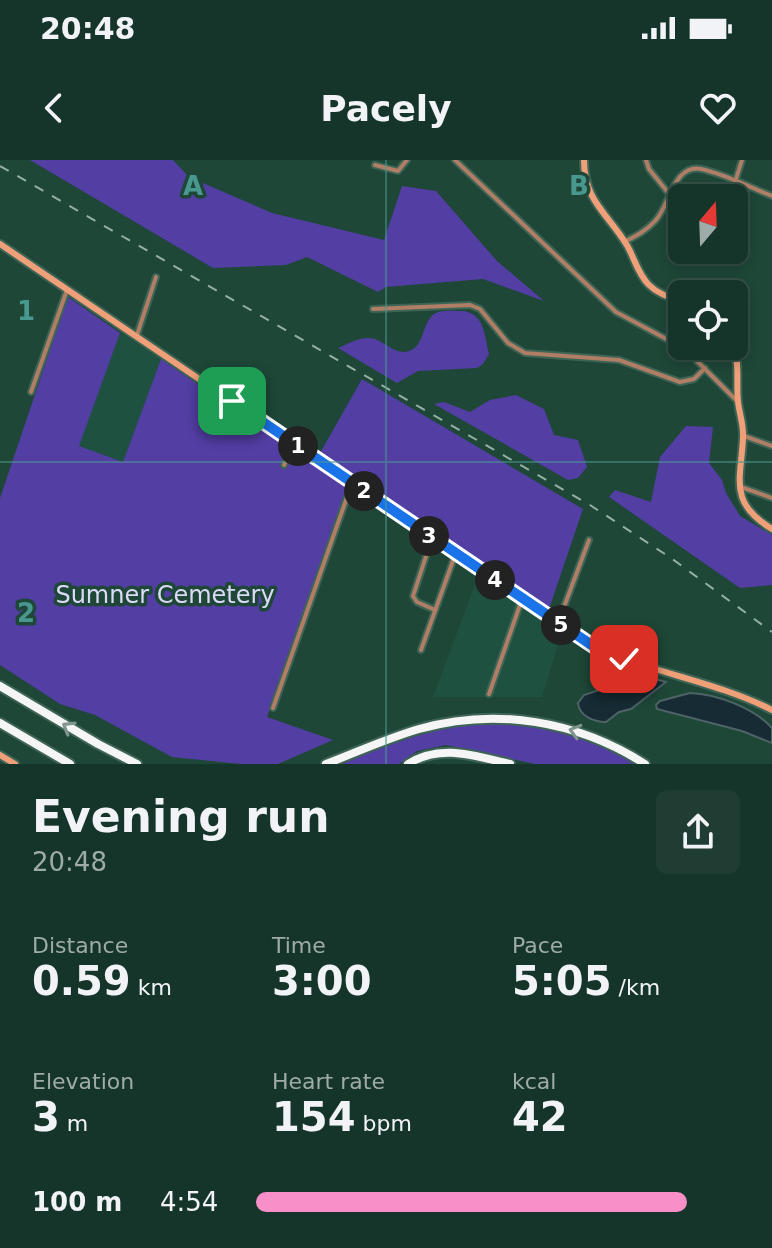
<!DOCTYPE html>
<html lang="en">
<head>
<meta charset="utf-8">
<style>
  :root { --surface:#16352a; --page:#1f3d32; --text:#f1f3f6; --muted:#9eaba8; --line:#355047; --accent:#f98fc8 }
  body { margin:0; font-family:"DejaVu Sans",sans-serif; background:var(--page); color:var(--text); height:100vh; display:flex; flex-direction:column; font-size:30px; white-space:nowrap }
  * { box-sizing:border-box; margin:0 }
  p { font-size:26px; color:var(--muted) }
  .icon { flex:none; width:44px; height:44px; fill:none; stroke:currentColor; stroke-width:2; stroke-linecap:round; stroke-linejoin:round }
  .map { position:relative; height:604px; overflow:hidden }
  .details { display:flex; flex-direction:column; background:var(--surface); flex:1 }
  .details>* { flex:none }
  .needle { width:52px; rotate:19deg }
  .buttons { position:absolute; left:668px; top:24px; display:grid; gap:16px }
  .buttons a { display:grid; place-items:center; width:80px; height:80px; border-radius:12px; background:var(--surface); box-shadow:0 4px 12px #0003,0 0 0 2px var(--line); font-size:40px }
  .pin { position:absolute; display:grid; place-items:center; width:68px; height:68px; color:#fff; margin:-34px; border-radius:16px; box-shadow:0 4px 12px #0006 }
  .km { position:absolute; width:40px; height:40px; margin:-20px; border-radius:50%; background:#222; color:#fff; font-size:22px; line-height:40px; text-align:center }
  .round { display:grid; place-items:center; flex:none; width:84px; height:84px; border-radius:12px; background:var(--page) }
  .head { display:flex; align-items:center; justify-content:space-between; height:136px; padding:0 32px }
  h1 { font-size:44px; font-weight:600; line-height:60px }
  .figures { display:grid; grid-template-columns:repeat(3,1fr); gap:12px; height:136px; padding:8px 32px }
  .figures div { display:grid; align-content:center }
  .figures b { font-size:40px; font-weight:600 }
  .figures small { font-size:22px; font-weight:400 }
  .figures p { font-size:22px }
  ul { padding:0 32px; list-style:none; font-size:26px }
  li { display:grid; grid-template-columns:128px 96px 1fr; align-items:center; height:60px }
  li i { height:20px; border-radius:10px; background:var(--accent) }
  .status { display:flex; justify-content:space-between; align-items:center; height:56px; padding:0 40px; background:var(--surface); direction:ltr }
  .status svg { height:22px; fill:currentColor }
  header { display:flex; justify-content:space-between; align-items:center; height:104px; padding:0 32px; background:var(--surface); font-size:36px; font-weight:600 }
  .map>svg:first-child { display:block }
</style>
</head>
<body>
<div class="status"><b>20:48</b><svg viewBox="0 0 49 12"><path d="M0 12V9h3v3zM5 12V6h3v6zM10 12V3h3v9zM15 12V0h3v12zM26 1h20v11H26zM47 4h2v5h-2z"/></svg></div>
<header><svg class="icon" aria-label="back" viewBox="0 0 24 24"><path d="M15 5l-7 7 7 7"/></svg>Pacely<svg class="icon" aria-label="heart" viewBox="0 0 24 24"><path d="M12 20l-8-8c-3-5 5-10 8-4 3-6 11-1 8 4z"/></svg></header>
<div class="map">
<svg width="772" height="604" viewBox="0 0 772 604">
  <rect width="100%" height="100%" fill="#1e4738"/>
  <g fill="#1e513f">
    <polygon points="120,173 161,199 123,302 78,286"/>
    <polygon points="478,416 562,472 542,537 433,537"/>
  </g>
  <g fill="#533ea4">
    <polygon points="30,0 173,0 189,17 272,53 384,80 402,26 436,31 497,101 544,141 483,119 386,127 378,132 307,97 286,105 213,108"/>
    <polygon points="68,137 120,173 79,286 123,302 161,199 349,328 305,457 267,557 333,580 278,604 241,604 172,597 95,555 60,544 0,505 0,338"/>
    <path d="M464 151C485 155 484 175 489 194L483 204 477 208 418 211 397 223 338 188C348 184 358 178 368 178 384 178 393 196 409 191 424 187 422 164 433 155 439 149 455 151 464 151Z"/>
    <polygon points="362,219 583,349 549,449 320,293"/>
    <polygon points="516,235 544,249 554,275 578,280 587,307 578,318 568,320 434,244 444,242 470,252 490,240"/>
    <polygon points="686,266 713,267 709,303 722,320 726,333 740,356 772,375 772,425 740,428 609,337 615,330 651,342 660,297"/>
    <path d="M480 563C536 562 588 574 636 604H535L446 585 417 591 399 604H339C386 586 429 568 480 563Z"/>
  </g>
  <g fill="#162b34" stroke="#4e6366" stroke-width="2">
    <path d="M625 511 666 522 631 549 619 552 606 562C594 562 579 556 578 543L584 535 605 528Z"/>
    <path d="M690 533C717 534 754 548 772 568V583L742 571 657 549 656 545 660 541Z"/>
  </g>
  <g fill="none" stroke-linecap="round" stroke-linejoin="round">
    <g stroke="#3e6456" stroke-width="8">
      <g id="street">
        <polyline points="455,0 616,152 685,189 737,241"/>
        <polyline points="646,0 649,9 670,35"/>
        <polyline points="375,5 398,11 407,0"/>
        <polyline points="735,22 742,0"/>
        <path d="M624 82C636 76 646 71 655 61 670 46 673 4 701 9 725 14 749 27 772 36"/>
        <polyline points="373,149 470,145 480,149 508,183 525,193 619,200 680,222 694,219 705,208"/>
        <polyline points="137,175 156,117"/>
        <polyline points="31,232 67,130"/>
        <polyline points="744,276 772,286"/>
        <polyline points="284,305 295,283"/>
        <polyline points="741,327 772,338"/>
        <polyline points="432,378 413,436 417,442 435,450"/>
        <polyline points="558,463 589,380"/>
        <polyline points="421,490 454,398 459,395"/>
        <polyline points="489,534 522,439"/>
        <polyline points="273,548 352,323"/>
      </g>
    </g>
    <g stroke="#3e6456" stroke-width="10">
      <g id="secondary">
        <path d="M584 0C584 42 609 54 628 87 635 100 638 114 649 125 658 134 670 138 682 141"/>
        <path d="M0 84 593 486C651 513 715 521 772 550"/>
        <path d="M733 186C740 204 736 222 738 241 739 253 744 265 743 278 741 320 728 342 772 369"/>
        <polyline points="0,595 15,604"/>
      </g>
    </g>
    <g stroke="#3e6456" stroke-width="12">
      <g id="highway">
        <polyline points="0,526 98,584 137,604"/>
        <polyline points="0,563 70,604"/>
        <path d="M326 604C357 592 388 578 419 569 496 547 578 561 645 604"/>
        <path d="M408 604C441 583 475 596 510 604"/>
      </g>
    </g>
    <use href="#street" stroke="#af7e65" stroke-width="4"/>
    <use href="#secondary" stroke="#efa078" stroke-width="6"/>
    <use href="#highway" stroke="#f5f5f5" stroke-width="8"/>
    <polyline stroke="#94b0a4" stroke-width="2" stroke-dasharray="10 10" stroke-linecap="butt" points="0,6 590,345 671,398 772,472"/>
  </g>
  <defs><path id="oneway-chevron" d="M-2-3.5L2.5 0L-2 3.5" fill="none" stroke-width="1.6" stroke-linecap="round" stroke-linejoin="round" transform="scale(2)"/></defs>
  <g stroke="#7f958d">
    <use href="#oneway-chevron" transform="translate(68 567) rotate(-149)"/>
    <use href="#oneway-chevron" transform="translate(575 571) rotate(-164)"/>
  </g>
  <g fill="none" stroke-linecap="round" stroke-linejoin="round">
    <g stroke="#fff" stroke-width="16">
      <polyline id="route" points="232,241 593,486 624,499"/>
    </g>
    <use href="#route" stroke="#1a73e8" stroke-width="10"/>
  </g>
  <path fill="none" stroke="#49988f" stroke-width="2" stroke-opacity="0.55" d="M386 0V604M0 302H772"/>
  <g text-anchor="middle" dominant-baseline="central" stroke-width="7" stroke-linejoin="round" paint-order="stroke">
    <g font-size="24" fill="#dcdbf7" stroke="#1e4738">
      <text x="165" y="435">Sumner Cemetery</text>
    </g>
  </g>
  <g font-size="26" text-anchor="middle" font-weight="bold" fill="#49988f" stroke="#1e4738" stroke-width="7" stroke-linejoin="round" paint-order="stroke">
    <text x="193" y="35">A</text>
    <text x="579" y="35">B</text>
    <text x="26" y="160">1</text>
    <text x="26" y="462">2</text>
  </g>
</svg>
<div class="buttons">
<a><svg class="needle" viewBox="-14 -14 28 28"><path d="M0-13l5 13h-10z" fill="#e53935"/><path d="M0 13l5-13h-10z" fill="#9eaba8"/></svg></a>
<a><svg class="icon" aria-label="locate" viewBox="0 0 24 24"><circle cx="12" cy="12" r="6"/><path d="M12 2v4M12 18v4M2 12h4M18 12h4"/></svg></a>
</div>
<div class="pin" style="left:232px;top:241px;background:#1e9e55"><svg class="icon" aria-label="arrive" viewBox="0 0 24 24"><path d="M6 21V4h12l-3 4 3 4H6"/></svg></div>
<div class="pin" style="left:624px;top:499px;background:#d93025"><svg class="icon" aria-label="check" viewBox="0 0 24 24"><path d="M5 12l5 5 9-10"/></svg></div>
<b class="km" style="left:298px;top:286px">1</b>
<b class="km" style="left:364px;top:331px">2</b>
<b class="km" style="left:429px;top:376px">3</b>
<b class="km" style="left:495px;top:420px">4</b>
<b class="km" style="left:561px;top:465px">5</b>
</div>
<section class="details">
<div class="head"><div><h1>Evening run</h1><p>20:48</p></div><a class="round"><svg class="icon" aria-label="share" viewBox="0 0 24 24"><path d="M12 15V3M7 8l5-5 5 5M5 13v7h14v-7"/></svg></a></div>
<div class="figures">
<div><p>Distance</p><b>0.59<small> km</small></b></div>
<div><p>Time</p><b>3:00</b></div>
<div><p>Pace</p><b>5:05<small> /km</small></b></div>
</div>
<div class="figures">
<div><p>Elevation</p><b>3<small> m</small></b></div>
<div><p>Heart rate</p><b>154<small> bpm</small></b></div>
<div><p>kcal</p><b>42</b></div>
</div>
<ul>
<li><b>100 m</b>4:54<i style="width:89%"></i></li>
</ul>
</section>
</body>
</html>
